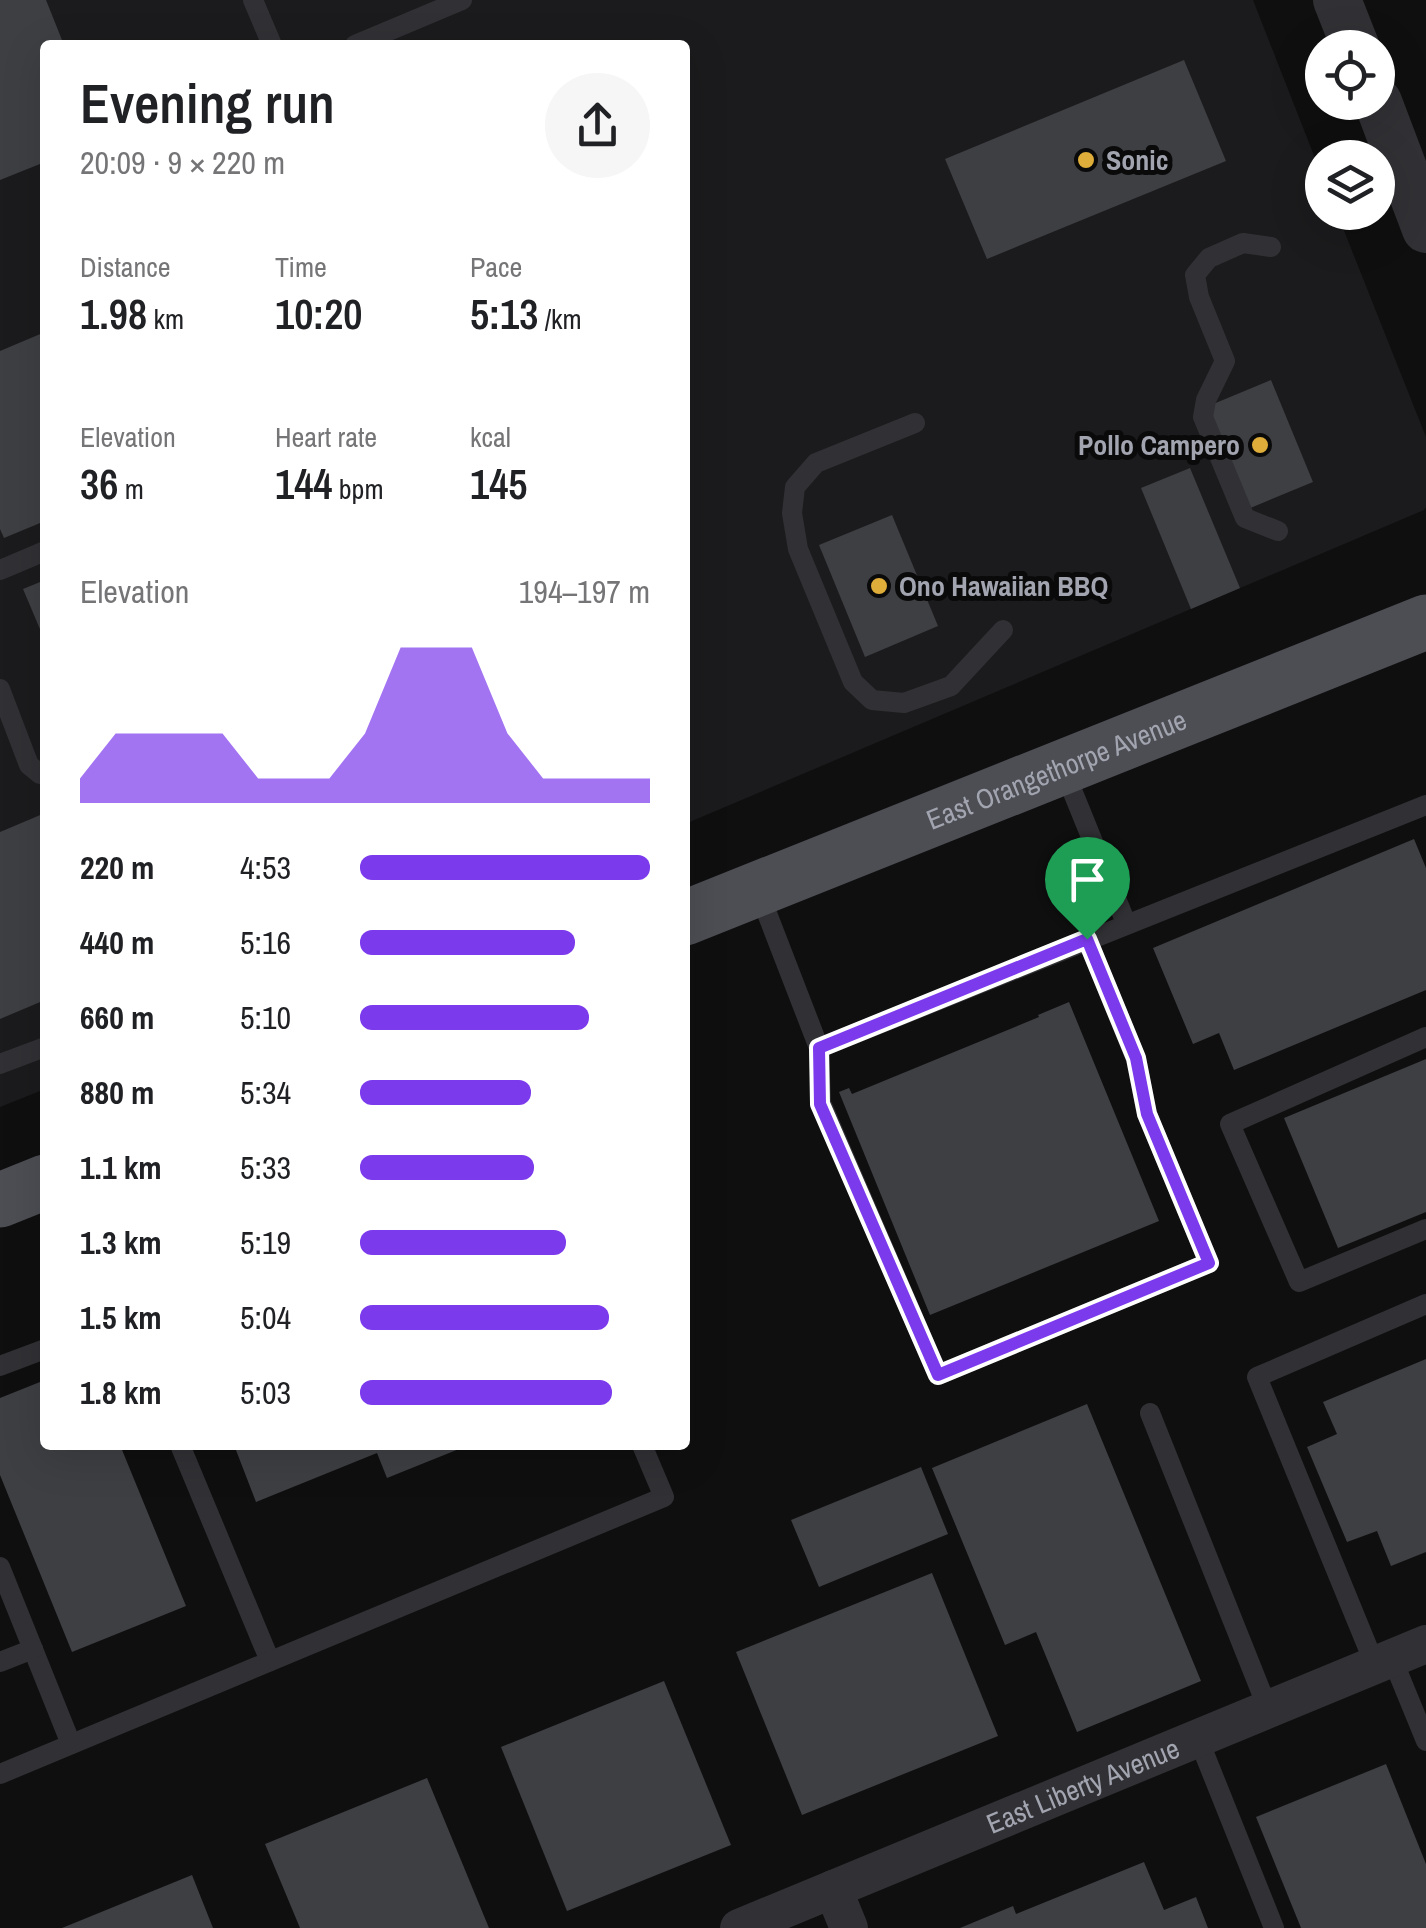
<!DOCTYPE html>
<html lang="en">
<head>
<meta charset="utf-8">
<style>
  :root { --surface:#fff; --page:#f6f6f6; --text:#202124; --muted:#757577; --accent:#7c3aed }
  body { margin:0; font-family:"Archivo Narrow",sans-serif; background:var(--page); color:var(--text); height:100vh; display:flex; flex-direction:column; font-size:38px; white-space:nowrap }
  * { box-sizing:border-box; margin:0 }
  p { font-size:32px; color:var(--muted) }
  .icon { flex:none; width:55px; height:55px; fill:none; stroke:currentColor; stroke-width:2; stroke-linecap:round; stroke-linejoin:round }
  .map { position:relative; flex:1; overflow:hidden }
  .sheet { position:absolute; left:40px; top:40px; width:650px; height:1410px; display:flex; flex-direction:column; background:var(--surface); border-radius:10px; box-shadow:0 10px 40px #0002 }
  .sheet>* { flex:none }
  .fabs { position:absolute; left:1305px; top:30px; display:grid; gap:20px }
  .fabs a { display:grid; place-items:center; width:90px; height:90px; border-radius:50%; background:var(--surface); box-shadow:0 10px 40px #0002; font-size:50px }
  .pin { position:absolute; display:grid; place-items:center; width:85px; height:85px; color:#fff; margin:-102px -42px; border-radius:50% 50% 50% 0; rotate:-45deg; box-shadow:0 0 10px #0007 }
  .pin .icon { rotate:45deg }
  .round { display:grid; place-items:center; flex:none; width:105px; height:105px; border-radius:52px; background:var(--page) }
  .overview { display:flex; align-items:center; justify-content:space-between; height:170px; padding:0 40px }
  h1 { font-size:55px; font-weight:600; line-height:75px }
  .stats { display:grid; grid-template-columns:repeat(3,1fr); gap:15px; height:170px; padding:10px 40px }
  .stats div { display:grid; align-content:center }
  .stats b { font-size:42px; font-weight:600 }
  .stats small { font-size:28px; font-weight:400 }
  .stats p { font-size:28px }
  .chart { height:280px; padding:20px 40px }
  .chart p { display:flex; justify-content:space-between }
  .chart svg { width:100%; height:180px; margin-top:10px; fill:var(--accent); opacity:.7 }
  ul { padding:0 40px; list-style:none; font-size:32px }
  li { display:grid; grid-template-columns:160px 120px 1fr; align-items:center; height:75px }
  li i { height:25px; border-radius:12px; background:var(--accent) }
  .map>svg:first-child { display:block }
</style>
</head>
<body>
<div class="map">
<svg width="1426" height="1928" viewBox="0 0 1426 1928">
  <rect width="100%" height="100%" fill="#0f0f10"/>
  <polygon fill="#1b1b1d" points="0,0 1253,0 1322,176 1322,212 1337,213 1426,437 1426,507 1424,510 685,824 685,45 45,45 45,1089 0,1107"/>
  <g fill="#3e3f43">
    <polygon points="0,0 46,0 64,45 45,45 45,162 0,180"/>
    <polygon points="1184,60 1226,161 987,259 945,159"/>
    <polygon points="45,332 45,521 4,538 0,529 0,351"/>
    <polygon points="1271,380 1313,482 1248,509 1206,407"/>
    <polygon points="1190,468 1240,588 1191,609 1141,488"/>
    <polygon points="892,515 938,626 865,657 819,545"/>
    <polygon points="45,580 45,641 23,589"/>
    <polygon points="45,813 45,1000 0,1019 0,832"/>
    <polygon points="1414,839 1426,868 1426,990 1234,1070 1219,1033 1193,1044 1153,948"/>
    <polygon points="1069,1002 1159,1221 930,1315 839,1092 849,1088 852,1094 1039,1017 1038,1015"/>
    <polygon points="1426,1059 1426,1212 1338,1248 1284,1118"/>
    <polygon points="1426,1359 1426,1552 1391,1566 1377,1531 1347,1542 1307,1447 1337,1434 1323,1402"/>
    <polygon points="45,1380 45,1445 120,1445 186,1606 72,1652 0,1475 0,1398"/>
    <polygon points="1087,1404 1201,1681 1077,1732 1036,1632 1005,1645 932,1468"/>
    <polygon points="234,1445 469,1445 387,1478 377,1453 256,1502"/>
    <polygon points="921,1467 948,1534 819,1587 791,1520"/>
    <polygon points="932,1573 998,1736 802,1815 736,1652"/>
    <polygon points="664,1681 731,1845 567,1911 501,1747"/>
    <polygon points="1386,1764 1426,1864 1426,1928 1301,1928 1256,1817"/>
    <polygon points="427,1778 489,1928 300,1928 265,1844"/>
    <polygon points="1144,1862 1164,1910 1196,1897 1208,1928 960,1928 1013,1906 1016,1914"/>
    <polygon points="192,1875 213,1928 62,1928"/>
  </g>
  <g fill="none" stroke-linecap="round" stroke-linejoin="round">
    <g stroke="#313135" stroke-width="20">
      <polyline points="253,0 272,45"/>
      <polyline points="355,45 462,0"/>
      <polyline points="1271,247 1243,243 1209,258 1195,275 1199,297 1225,361 1206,400 1203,417 1245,518 1278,531"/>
      <polyline points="915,423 816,463 795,487 792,513 798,549 853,682 872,700 904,703 951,686 1003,630"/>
      <polyline points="0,570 45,551"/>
      <polyline points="0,689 29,765 40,774 45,775"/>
      <polyline points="1063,768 1126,923"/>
      <polyline points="758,890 819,1048 1426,805"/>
      <polyline points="1426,1037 1230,1124 1299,1282 1426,1229"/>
      <polyline points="819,1048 821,1103 938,1375 1209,1263 1147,1114 1136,1059 1087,939"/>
      <polyline points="0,1064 45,1047"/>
      <polyline points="0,1366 45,1349"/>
      <polyline points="1150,1413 1268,1709"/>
      <polyline points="180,1445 270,1661"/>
      <polyline points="0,1567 71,1744"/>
      <polyline points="1392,1658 1426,1741"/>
      <polyline points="0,1662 33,1649"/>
      <polyline points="1375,1665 1257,1377 1426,1304"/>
      <polyline points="1198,1738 1274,1928"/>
      <polyline points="0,1774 664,1497 642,1445"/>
    </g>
    <g stroke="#313135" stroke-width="38">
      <polyline points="833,1889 849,1928"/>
      <path id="s1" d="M739 1928 1426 1644"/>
    </g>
    <g stroke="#313135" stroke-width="48">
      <polyline points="1337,0 1356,48"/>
      <polyline points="1378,102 1426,229"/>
    </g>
    <g stroke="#4d4e54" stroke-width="55">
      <path id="s2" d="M685 918 1426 622"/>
      <polyline points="0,1200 45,1182"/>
    </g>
  </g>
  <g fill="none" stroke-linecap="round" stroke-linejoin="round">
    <g stroke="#fff" stroke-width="20">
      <polygon id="route" points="1087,939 1136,1058 1147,1114 1209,1263 938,1375 820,1104 819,1048"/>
    </g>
    <use href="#route" stroke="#7c3aed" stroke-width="12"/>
  </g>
  <g fill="#dfad39" stroke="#0a0a0b" stroke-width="4">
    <circle cx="1086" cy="160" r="10"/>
    <circle cx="1260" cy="445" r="10"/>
    <circle cx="879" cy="586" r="10"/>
  </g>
  <g text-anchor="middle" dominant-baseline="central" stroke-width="10" stroke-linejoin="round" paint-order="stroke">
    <g font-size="28" font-weight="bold" fill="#a2a5b0" stroke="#0a0a0b" text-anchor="start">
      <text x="1106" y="160">Sonic</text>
      <text x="1240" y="445" text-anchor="end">Pollo Campero</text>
      <text x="899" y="586">Ono Hawaiian BBQ</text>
    </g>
    <g font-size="28" fill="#a2a5b0" stroke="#0a0a0b">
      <text stroke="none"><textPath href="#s2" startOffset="400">East Orangethorpe Avenue</textPath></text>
      <text stroke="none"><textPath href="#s1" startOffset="372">East Liberty Avenue</textPath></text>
    </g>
  </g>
</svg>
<div class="fabs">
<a><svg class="icon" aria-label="locate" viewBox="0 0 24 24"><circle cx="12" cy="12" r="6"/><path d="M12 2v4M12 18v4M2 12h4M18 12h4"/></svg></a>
<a><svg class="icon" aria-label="layers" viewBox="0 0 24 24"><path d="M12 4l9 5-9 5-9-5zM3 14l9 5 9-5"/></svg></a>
</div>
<div class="pin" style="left:1087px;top:939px;background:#1e9e55"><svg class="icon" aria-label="arrive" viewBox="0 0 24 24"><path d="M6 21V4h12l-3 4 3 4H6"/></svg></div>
<section class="sheet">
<div class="overview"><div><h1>Evening run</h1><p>20:09 · 9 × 220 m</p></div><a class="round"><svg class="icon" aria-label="share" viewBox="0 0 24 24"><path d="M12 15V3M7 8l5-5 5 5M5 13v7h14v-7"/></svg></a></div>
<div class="stats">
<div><p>Distance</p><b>1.98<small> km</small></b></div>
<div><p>Time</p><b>10:20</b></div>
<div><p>Pace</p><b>5:13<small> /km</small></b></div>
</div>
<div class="stats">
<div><p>Elevation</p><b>36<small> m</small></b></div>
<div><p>Heart rate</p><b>144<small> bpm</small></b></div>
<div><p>kcal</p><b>145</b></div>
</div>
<div class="chart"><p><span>Elevation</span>194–197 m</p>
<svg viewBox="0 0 160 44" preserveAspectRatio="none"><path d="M0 44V38L10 27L20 27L30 27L40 27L50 38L60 38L70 38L80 27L90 6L100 6L110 6L120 27L130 38L140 38L150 38L160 38V44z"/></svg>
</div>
<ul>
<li><b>220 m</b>4:53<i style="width:100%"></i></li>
<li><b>440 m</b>5:16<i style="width:74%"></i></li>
<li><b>660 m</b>5:10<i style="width:79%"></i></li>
<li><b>880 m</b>5:34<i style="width:59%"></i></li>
<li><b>1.1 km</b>5:33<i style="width:60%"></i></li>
<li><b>1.3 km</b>5:19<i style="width:71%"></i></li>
<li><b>1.5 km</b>5:04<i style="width:86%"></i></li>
<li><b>1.8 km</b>5:03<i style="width:87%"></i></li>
</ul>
</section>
</div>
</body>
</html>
